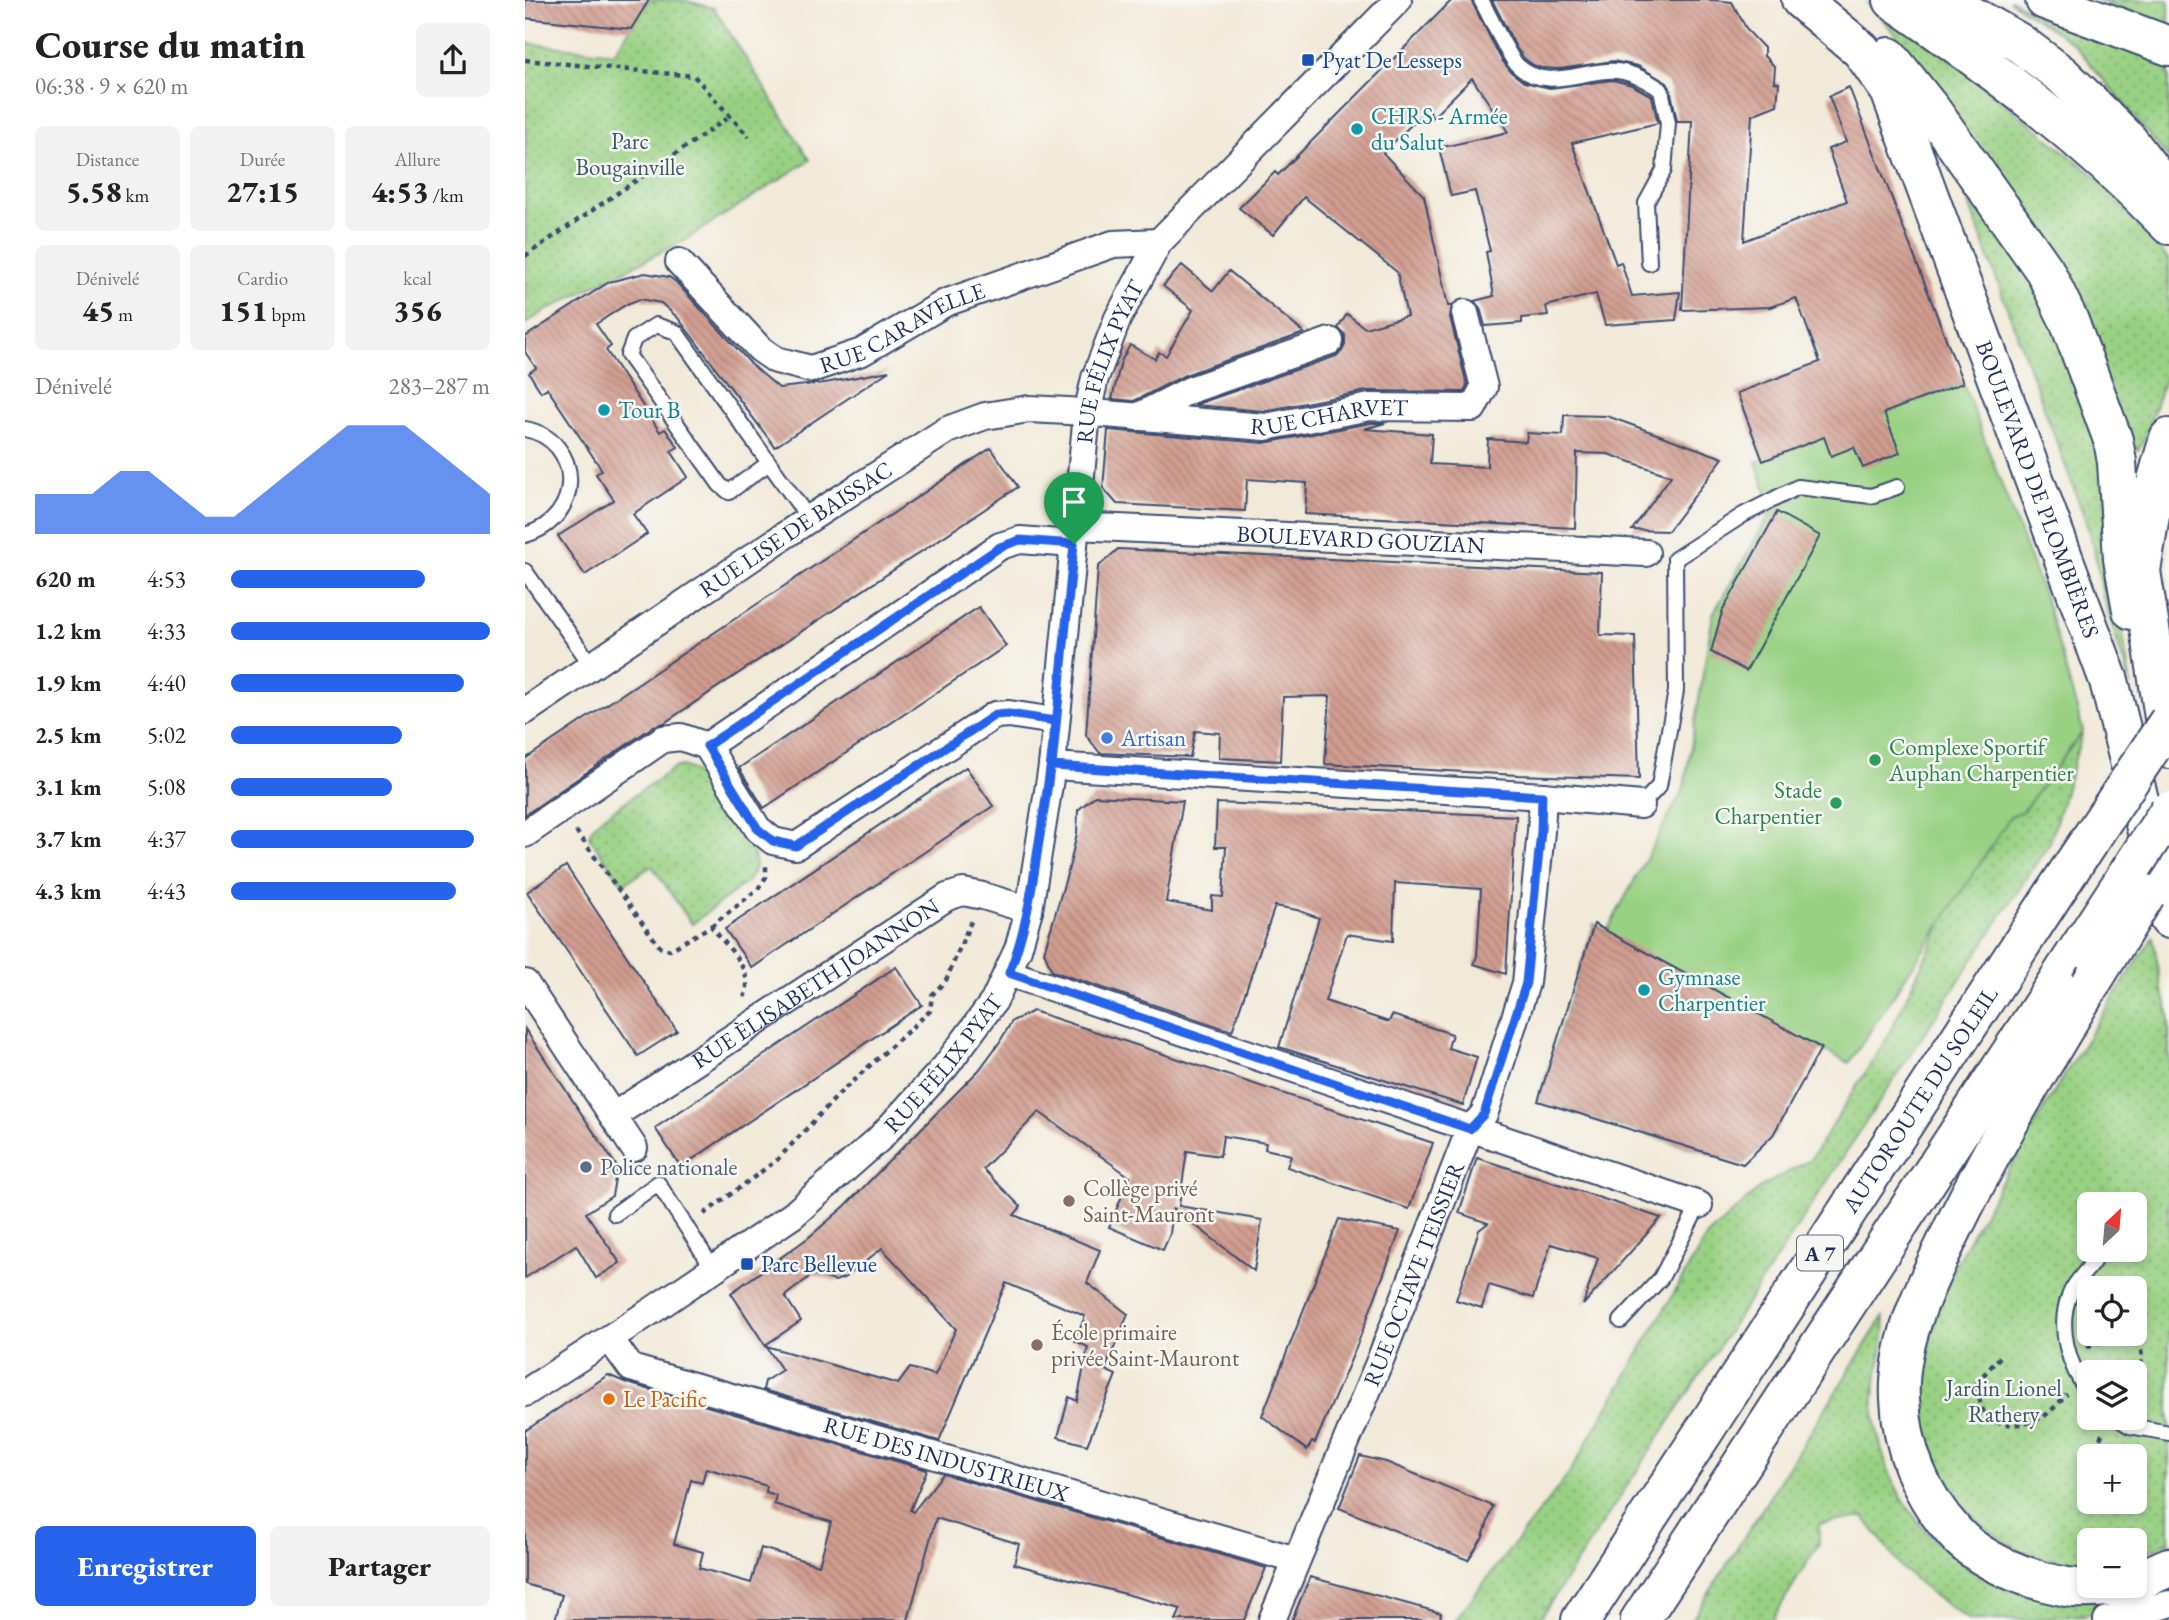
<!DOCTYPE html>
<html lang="fr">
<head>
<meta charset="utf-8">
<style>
  :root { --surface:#fff; --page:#f2f2f2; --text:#222; --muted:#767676; --accent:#2563eb }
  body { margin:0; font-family:"EB Garamond",serif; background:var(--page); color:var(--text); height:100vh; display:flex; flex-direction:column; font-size:26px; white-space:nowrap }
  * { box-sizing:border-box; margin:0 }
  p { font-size:23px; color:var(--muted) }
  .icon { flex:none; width:38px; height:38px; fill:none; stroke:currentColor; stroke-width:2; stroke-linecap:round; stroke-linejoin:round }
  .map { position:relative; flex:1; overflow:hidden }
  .sheet { display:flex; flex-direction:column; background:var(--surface); width:525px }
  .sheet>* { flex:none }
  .needle { width:46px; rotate:26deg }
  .buttons { position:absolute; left:1552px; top:1192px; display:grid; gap:14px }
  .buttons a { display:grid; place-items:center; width:70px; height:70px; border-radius:10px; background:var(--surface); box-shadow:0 4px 10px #0003; font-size:35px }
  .pin { position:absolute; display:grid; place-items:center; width:60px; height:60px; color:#fff; margin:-72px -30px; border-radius:50% 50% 50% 0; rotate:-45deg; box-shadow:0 0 7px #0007 }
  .pin .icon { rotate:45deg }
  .round { display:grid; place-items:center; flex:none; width:74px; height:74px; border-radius:10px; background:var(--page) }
  .overview { display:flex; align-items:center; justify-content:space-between; height:119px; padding:0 35px }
  h1 { font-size:38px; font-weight:800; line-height:52px }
  .figures { display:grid; grid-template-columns:repeat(3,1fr); gap:10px; height:119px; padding:7px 35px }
  .figures div { display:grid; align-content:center; border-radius:10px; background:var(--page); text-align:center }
  .figures b { font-size:30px; font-weight:800 }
  .figures small { font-size:19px; font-weight:400 }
  .figures p { font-size:19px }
  .chart { height:196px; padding:14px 35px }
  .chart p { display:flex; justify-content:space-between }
  .chart svg { width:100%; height:126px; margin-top:7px; fill:var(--accent); opacity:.7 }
  .cta { display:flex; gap:14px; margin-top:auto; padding:14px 35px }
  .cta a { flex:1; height:80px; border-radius:10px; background:var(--accent); color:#fff; font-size:28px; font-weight:800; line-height:80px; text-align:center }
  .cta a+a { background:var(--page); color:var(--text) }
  ul { padding:0 35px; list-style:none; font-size:23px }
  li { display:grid; grid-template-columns:112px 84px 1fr; align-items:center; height:52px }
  li i { height:18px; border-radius:9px; background:var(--accent) }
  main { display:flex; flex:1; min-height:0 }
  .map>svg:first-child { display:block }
</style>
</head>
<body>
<main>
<section class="sheet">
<div class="overview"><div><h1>Course du matin</h1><p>06:38 · 9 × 620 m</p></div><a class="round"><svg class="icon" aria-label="share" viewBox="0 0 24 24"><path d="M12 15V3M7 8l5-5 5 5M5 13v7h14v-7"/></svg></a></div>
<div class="figures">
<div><p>Distance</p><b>5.58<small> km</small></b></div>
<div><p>Durée</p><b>27:15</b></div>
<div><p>Allure</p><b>4:53<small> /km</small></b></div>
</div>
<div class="figures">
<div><p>Dénivelé</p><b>45<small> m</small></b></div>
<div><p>Cardio</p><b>151<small> bpm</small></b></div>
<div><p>kcal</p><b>356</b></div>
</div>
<div class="chart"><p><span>Dénivelé</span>283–287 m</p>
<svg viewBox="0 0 160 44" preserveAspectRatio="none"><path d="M0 44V30L10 30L20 30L30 22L40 22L50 30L60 38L70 38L80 30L90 22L100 14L110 6L120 6L130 6L140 14L150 22L160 30V44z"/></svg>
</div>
<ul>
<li><b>620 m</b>4:53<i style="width:75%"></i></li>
<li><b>1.2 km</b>4:33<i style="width:100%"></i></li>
<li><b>1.9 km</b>4:40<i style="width:90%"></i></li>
<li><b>2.5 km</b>5:02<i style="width:66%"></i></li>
<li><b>3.1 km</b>5:08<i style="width:62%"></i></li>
<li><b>3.7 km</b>4:37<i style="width:94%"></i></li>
<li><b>4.3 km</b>4:43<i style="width:87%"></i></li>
</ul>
<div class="cta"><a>Enregistrer</a><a>Partager</a></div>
</section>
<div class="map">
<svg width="1644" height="1620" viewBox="0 0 1644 1620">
  <defs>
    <pattern id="grass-dots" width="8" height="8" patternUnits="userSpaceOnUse" patternTransform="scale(1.75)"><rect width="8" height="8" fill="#99d183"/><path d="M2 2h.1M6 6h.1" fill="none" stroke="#7caa6e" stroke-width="1.8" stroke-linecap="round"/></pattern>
    <pattern id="building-back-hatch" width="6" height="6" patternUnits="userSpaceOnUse" patternTransform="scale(1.75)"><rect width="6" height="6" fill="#d19c8e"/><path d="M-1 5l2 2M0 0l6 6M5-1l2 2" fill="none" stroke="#a98077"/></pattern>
  </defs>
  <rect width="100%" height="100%" fill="#f6f6f2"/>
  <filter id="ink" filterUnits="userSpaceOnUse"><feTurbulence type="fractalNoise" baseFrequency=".0143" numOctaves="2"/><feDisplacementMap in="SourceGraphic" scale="14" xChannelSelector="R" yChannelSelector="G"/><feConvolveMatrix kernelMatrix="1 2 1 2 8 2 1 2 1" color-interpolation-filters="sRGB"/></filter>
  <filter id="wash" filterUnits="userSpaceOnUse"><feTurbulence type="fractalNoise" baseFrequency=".00686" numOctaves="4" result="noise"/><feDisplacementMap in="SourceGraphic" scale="28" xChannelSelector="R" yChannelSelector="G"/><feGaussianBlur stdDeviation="1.57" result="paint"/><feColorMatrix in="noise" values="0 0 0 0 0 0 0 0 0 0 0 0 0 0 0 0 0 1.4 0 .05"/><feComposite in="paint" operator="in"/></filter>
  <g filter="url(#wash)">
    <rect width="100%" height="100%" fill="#f2ead9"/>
    <g fill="url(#grass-dots)" stroke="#5a8070" stroke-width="2" fill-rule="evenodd">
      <polygon points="124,0 158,0 189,8 285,160 162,239 20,311 0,324 0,43 89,53"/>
      <polygon points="1484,0 1586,42 1644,61 1644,159 1549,44"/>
      <polygon points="1571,0 1644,0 1644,27"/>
      <polygon points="1341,2 1427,61 1574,179 1644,260 1644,367 1618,442 1613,450 1602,441 1529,263 1369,32"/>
      <polygon points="1427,158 1518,291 1576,446 1588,571 1606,686 1578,597 1570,554 1560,519"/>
      <polygon points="1558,731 1525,842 1014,1620 930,1620 1045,1472 1182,1236 1236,1187 1286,1159 1362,1038 1419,918 1486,815 1498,811"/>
      <path d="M157 766 165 769 173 775 229 854C231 865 230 870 224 880L167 924 127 866 98 884 64 837 66 830 74 820 149 768Z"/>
      <path d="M1628 937 1637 990 1644 1013V1541L1632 1548 1610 1556V1540H1564V1565C1510 1559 1482 1551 1442 1511 1418 1488 1400 1457 1395 1424 1392 1406 1396 1388 1399 1371 1404 1340 1412 1308 1424 1279 1437 1248 1456 1219 1472 1190 1520 1103 1573 1020 1628 937ZM1564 1204H1610V1250H1564ZM1564 1288H1610V1334H1564ZM1564 1372H1610V1418H1564ZM1564 1456H1610V1502H1564Z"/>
      <path d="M1358 1317C1365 1341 1346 1382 1349 1412 1358 1481 1389 1532 1447 1570 1463 1580 1481 1591 1500 1594 1513 1597 1529 1593 1543 1592 1576 1589 1610 1587 1644 1585V1593L1560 1615 1501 1620H1444L1411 1597 1377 1568 1339 1517 1294 1524V1543L1247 1620H1167Z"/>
    </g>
    <polygon fill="#99d183" stroke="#5a8070" stroke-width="2" points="1438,383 1523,607 1558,731 1498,811 1486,816 1324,1063 1295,1048 1248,1135 1218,1164 1013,1101 1069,924 1082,931 1159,788 1188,614 1248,509 1231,462"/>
    <g id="blocks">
      <g fill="url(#building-back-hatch)" fill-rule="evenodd">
        <polygon points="0,0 124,0 106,29 0,18"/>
        <polygon points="927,0 946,0 976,59 986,72 999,82 1025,88 1088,80 1107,85 1127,96 1133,123 1047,143 1091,264 1096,262 1107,296 1155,292 1151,320 1080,325 1071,294 1021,306 1023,315 997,318 997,323 960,326 955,308 949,301 969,296 961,252 965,251 950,191 926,196 914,148 983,132 947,78 907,118 904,107 858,153 899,196 923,306 927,306 925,317 942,385 939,392 842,391 739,411 669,405 811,356 817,351 820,345 820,335 813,328 822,314 840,328 882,316 872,272 779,197 748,235 714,208 750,172 753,175"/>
        <polygon points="967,0 1188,0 1207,2 1222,30 1239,48 1239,56 1250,67 1249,82 1254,83 1252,105 1227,115 1219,241 1322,201 1303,149 1321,142 1304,96 1324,87 1438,383 1359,413 1375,453 1338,468 1329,447 1306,456 1299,437 1238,461 1212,393 1295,362 1271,298 1245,307 1157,310 1167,121 1152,121 1145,88 1142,83 1113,66 1088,61 1035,69 1016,68 1008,65 1000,59 992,49"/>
        <polygon points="657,265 688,291 704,271 779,333 660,375 609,401 587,399 596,361 605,345 630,359 634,352 641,356 668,310 638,286"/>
        <polygon points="120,273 144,277 151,282 227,365 254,388 300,383 364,371 250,447 153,318 136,303 115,299 102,304 71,324 86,346 81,350 135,432 140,429 153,447 146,451 163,477 108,514 122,534 60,575 33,536 89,500 71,474 77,470 22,388 16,392 4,373 11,368 0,352 0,337 84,282"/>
        <polygon points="1039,415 1082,416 1198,458 1143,531 1107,530 1146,476 1083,454 1052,453 1050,528 780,514 782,483 722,479 720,511 592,504 578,488 583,430 739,443 846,423 860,423 839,429 907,434 905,464 962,467 963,439 1001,442 1002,433 1038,435"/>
        <polygon points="466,448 493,487 139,723 129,726 0,815 0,759"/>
        <polygon points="1252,512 1295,536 1221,671 1186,652 1197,612"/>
        <polygon points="593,549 1077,572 1075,635 1110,636 1114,779 993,775 800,764 805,696 758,697 755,761 694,758 695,733 670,731 665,757 575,753 561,735 573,567"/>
        <polygon points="454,607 481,646 239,808 214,768"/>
        <polygon points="441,767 468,806 227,968 200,929"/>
        <polygon points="570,796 658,801 641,902 687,910 687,896 698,897 701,847 690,847 692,803 991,816 981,974 949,964 952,956 956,889 870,883 868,941 822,934 800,1001 864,1022 867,1015 927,1034 923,1048 952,1057 938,1105 754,1047 794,918 772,910 750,906 707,1031 527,971 519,952 545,864 552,833 553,810"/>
        <polygon points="41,866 152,1031 113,1056 2,892"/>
        <polygon points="1069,924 1296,1048 1248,1135 1218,1164 1013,1101"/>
        <polygon points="371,967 397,1005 156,1167 130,1128"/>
        <polygon points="508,1011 908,1143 884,1209 762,1167 766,1155 740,1149 741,1143 698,1136 695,1156 662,1151 654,1206 737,1220 729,1271 648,1208 645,1234 638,1250 584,1227 605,1177 514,1112 458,1169 496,1207 489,1215 575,1250 562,1283 603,1314 580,1370 591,1375 562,1445 533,1437 544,1397 552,1401 563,1347 550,1341 560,1316 481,1283 414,1441 238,1390 240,1381 257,1370 241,1346 373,1384 385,1368 410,1375 431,1329 357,1248 321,1277 310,1281 288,1274 260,1296 276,1321 240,1345 206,1293 283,1238 319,1207 454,1070 474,1043 487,1021"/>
        <polygon points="0,1029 92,1167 87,1196 61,1213 95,1263 71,1278 51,1245 0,1278"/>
        <polygon points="952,1158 1003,1174 1136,1218 1058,1305 1073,1258 1026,1244 1008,1298 964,1285 957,1308 931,1300 954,1230 963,1223 934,1213"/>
        <polygon points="814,1219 875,1231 831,1348 790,1443 787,1442 782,1450 737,1416"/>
        <path d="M83 1375 102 1383 402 1470 385 1510 388 1512 418 1474 741 1568 719 1620H651L656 1609 489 1564 494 1544 411 1518 383 1620H30L37 1595 0 1584V1431ZM181 1468 242 1486 241 1492 251 1495 249 1504 306 1522 294 1565 236 1548 226 1583 174 1568 178 1552 149 1544 166 1480 177 1483Z"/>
        <polygon points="835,1456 861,1462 968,1506 958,1537 943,1560 814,1508"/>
        <polygon points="785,1577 916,1613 915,1620 767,1620"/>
      </g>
    </g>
  </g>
  <g filter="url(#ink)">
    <use href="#blocks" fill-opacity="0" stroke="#3b4b70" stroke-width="2"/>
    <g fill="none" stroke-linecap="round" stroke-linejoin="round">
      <g stroke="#3b4b70" stroke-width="18">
        <g id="lane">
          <path d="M956 0C964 14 983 57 993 66 1019 90 1051 73 1081 71 1100 69 1121 79 1136 90L1143 123 1139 170 1121 203 1124 263"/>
          <path d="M0 429C58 440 60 518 0 535"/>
          <polyline points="244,463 204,492 195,485 103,355 109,339 131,325 151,332 284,519"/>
          <polyline points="0,571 67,666"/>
          <polyline points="1116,805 1134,786 1151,691 1150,559 1218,515 1273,487 1346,496 1372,487"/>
          <polyline points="90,1214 133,1183 189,1270"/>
          <polyline points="1096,1321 1136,1278 1174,1205"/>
          <path d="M1564 1394C1544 1367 1531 1327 1545 1294 1549 1283 1561 1272 1568 1262"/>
          <polyline points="1592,1418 1605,1426 1644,1433"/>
        </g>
      </g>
      <g stroke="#3b4b70" stroke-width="30">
        <g id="street">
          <path id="s1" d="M154 262 235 349 251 360 286 369 337 352 420 303 588 244 634 242"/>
          <polyline points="612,417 665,390 805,341"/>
          <path id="s2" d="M551 526 1121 553"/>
          <path id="s3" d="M0 711 284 519 422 430 460 416 504 409 543 411 740 427 845 407 948 408 959 387 940 313"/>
          <polyline points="182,746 475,546 495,540 549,544"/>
          <polyline points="527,766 1018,796 1116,805"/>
          <polyline points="0,834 138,739 156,737 182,746 233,829 248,841 271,846 470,715 484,714 530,721"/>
          <polyline points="483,973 1174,1205"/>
          <polyline points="0,983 109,1148"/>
          <path id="s4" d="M88 1116 422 897 438 892 458 896 504 910"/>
          <path id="s5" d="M85 1339 106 1368 771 1560"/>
          <path id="s6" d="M0 1393 128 1310 268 1215 354 1139 420 1067 469 1001 493 949 504 910 527 766 562 414 570 378 593 318 634 242 873 0"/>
          <path id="s7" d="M747 1620 856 1358 945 1129 959 1114 963 1103 1001 983 1016 831 1018 796"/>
          <polyline points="1582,1620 1644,1604"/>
        </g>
      </g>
      <g stroke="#3b4b70" stroke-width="42">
        <g id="secondary">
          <path id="s8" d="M1276 0 1336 50 1365 91 1584 681 1644 919"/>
          <path d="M1368 0C1467 67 1561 139 1644 225"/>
          <polyline points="1364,57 1407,111 1520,271 1544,321 1588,440 1592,462 1598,559 1607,610"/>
        </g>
      </g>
      <g stroke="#3b4b70" stroke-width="42">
        <g id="highway">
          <polyline points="1419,0 1493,42 1537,75 1602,139 1644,194"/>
          <polyline points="1520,0 1644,46"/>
          <polyline points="1644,438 1629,490 1616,571 1644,749"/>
          <path d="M1565 985C1514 1070 1463 1154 1421 1243 1398 1290 1372 1345 1375 1399 1377 1449 1396 1496 1430 1533 1456 1562 1504 1580 1542 1587 1559 1590 1578 1588 1595 1586"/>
          <polyline points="1610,1582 1644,1567"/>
          <path id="s9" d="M1056 1620 1534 886"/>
          <polyline points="1115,1620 1555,947"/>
        </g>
      </g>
      <g stroke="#3b4b70" stroke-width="4.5" stroke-dasharray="5 5" stroke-linecap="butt">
        <polyline points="0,60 169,76 224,137"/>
        <polyline points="0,256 206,116"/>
        <path d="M51 831 135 947 145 950 186 926C200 945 232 972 219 997"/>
        <polyline points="186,926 233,889 241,877 241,865"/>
        <polyline points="179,1214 252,1160 318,1090 405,1011 407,995 421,980 447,919"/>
        <path d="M1562 1347C1600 1331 1631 1335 1610 1384"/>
        <path d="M1475 1357 1453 1381C1453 1391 1454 1405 1460 1414 1474 1430 1507 1426 1522 1414 1529 1408 1536 1401 1542 1394"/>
        <polyline points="1565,1456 1578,1433"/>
      </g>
      <use href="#lane" stroke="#fff" stroke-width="14"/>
      <use href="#street" stroke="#fff" stroke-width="26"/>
      <use href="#secondary" stroke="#fff" stroke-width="38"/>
      <use href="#highway" stroke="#fff" stroke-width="38"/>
      <g stroke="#3b4b70" stroke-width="42" stroke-linecap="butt">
        <g id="highway-bridge">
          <polyline points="1534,886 1644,721"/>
          <polyline points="1555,947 1644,811"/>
          <polyline points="1565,985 1621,894"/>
        </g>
      </g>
      <use href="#highway-bridge" stroke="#fff" stroke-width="38"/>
    </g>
  </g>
  <g fill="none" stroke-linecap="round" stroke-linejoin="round" filter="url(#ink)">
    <g stroke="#fff" stroke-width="14">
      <path id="route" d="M549 544 495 540 475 547 182 746 233 829 248 841 271 846 470 715 484 714 530 721C527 764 520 806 513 848 507 891 500 933 484 973L945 1129 959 1114 1001 983 1016 831 1017 796 527 766 549 544"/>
    </g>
    <use href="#route" stroke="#2563eb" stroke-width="9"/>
  </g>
  <g fill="#1a4fb4" stroke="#f6f6f2" stroke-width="2.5">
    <rect x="776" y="53" width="14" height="14" rx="3.5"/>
    <rect x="215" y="1257" width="14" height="14" rx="3.5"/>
  </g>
  <g fill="#0f9aa8" stroke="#f6f6f2" stroke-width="2.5">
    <circle cx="832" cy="129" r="7"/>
    <circle cx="79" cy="410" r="7"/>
    <circle cx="1119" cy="990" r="7"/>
  </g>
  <circle fill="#3f7fe0" stroke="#f6f6f2" stroke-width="2.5" cx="582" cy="738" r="7"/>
  <g fill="#2e9e5b" stroke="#f6f6f2" stroke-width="2.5">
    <circle cx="1350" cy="760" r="7"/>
    <circle cx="1311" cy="803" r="7"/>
  </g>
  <circle fill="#5c6f8a" stroke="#f6f6f2" stroke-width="2.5" cx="61" cy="1167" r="7"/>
  <g fill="#8d6e63" stroke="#f6f6f2" stroke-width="2.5">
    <circle cx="544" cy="1201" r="7"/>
    <circle cx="512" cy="1345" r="7"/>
  </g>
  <circle fill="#e8710a" stroke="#f6f6f2" stroke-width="2.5" cx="84" cy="1399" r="7"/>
  <g text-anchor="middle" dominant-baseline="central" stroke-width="5" stroke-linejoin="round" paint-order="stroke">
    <rect fill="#f6f6f2" stroke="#5d6b8a" stroke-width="2" x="1272" y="1235.5" width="46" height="35" rx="5"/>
    <g font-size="21" font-weight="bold" fill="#1b2f5e">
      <text x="1295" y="1253">A 7</text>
    </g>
    <g font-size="23" fill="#164399" stroke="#f6f6f2" text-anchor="start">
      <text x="797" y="60">Pyat De Lesseps</text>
      <text x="236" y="1264">Parc Bellevue</text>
    </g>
    <g font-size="23" fill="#0d838f" stroke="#f6f6f2" text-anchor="start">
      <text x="846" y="116">CHRS - Armée<tspan x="846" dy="26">du Salut</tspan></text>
      <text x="93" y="410">Tour B</text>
      <text x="1133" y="977">Gymnase<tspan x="1133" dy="26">Charpentier</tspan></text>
    </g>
    <g font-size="23" fill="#3a5867" stroke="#f6f6f2">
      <text x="105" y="141">Parc<tspan x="105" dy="26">Bougainville</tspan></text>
      <text x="1479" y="1388">Jardin Lionel<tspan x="1479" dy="26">Rathery</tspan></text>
    </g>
    <g font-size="23" fill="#1b2f5e" stroke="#f6f6f2">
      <text stroke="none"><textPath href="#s1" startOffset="275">RUE CARAVELLE</textPath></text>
      <text stroke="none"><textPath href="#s6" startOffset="1270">RUE FÉLIX PYAT</textPath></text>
      <text stroke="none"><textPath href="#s3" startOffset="894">RUE CHARVET</textPath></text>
      <text stroke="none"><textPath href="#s8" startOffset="553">BOULEVARD DE PLOMBIÈRES</textPath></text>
      <text stroke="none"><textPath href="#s3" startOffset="326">RUE LISE DE BAISSAC</textPath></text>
      <text stroke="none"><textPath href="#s2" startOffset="285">BOULEVARD GOUZIAN</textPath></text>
      <text stroke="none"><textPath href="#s4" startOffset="242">RUE ÈLISABETH JOANNON</textPath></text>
      <text stroke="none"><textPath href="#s6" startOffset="536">RUE FÉLIX PYAT</textPath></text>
      <text stroke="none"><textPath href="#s9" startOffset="621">AUTOROUTE DU SOLEIL</textPath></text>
      <text stroke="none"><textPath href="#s7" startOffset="374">RUE OCTAVE TEISSIER</textPath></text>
      <text stroke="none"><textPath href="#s5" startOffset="364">RUE DES INDUSTRIEUX</textPath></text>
    </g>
    <g font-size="23" fill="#366cbe" stroke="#f6f6f2" text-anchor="start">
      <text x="596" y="738">Artisan</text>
    </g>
    <g font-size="23" fill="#27864d" stroke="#f6f6f2" text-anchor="start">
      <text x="1364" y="747">Complexe Sportif<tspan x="1364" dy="26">Auphan Charpentier</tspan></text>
      <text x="1297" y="790" text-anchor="end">Stade<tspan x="1297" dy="26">Charpentier</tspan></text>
    </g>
    <g font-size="23" fill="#4e5e75" stroke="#f6f6f2" text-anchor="start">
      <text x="75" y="1167">Police nationale</text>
    </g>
    <g font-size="23" fill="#785e54" stroke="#f6f6f2" text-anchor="start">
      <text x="558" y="1188">Collège privé<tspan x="558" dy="26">Saint-Mauront</tspan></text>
      <text x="526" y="1332">École primaire<tspan x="526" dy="26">privée Saint-Mauront</tspan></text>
    </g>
    <g font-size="23" fill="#c56008" stroke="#f6f6f2" text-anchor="start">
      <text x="98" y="1399">Le Pacific</text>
    </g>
  </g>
</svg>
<div class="buttons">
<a><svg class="needle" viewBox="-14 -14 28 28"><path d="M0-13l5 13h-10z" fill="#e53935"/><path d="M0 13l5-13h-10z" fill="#767676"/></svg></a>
<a><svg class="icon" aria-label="locate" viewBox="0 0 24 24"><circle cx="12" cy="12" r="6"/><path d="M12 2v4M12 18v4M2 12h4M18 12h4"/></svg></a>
<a><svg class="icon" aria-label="layers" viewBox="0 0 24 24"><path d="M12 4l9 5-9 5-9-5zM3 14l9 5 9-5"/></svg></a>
<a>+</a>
<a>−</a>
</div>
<div class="pin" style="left:549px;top:544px;background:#1e9e55"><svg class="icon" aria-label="arrive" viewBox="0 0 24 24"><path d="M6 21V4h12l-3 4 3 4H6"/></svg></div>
</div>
</main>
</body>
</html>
